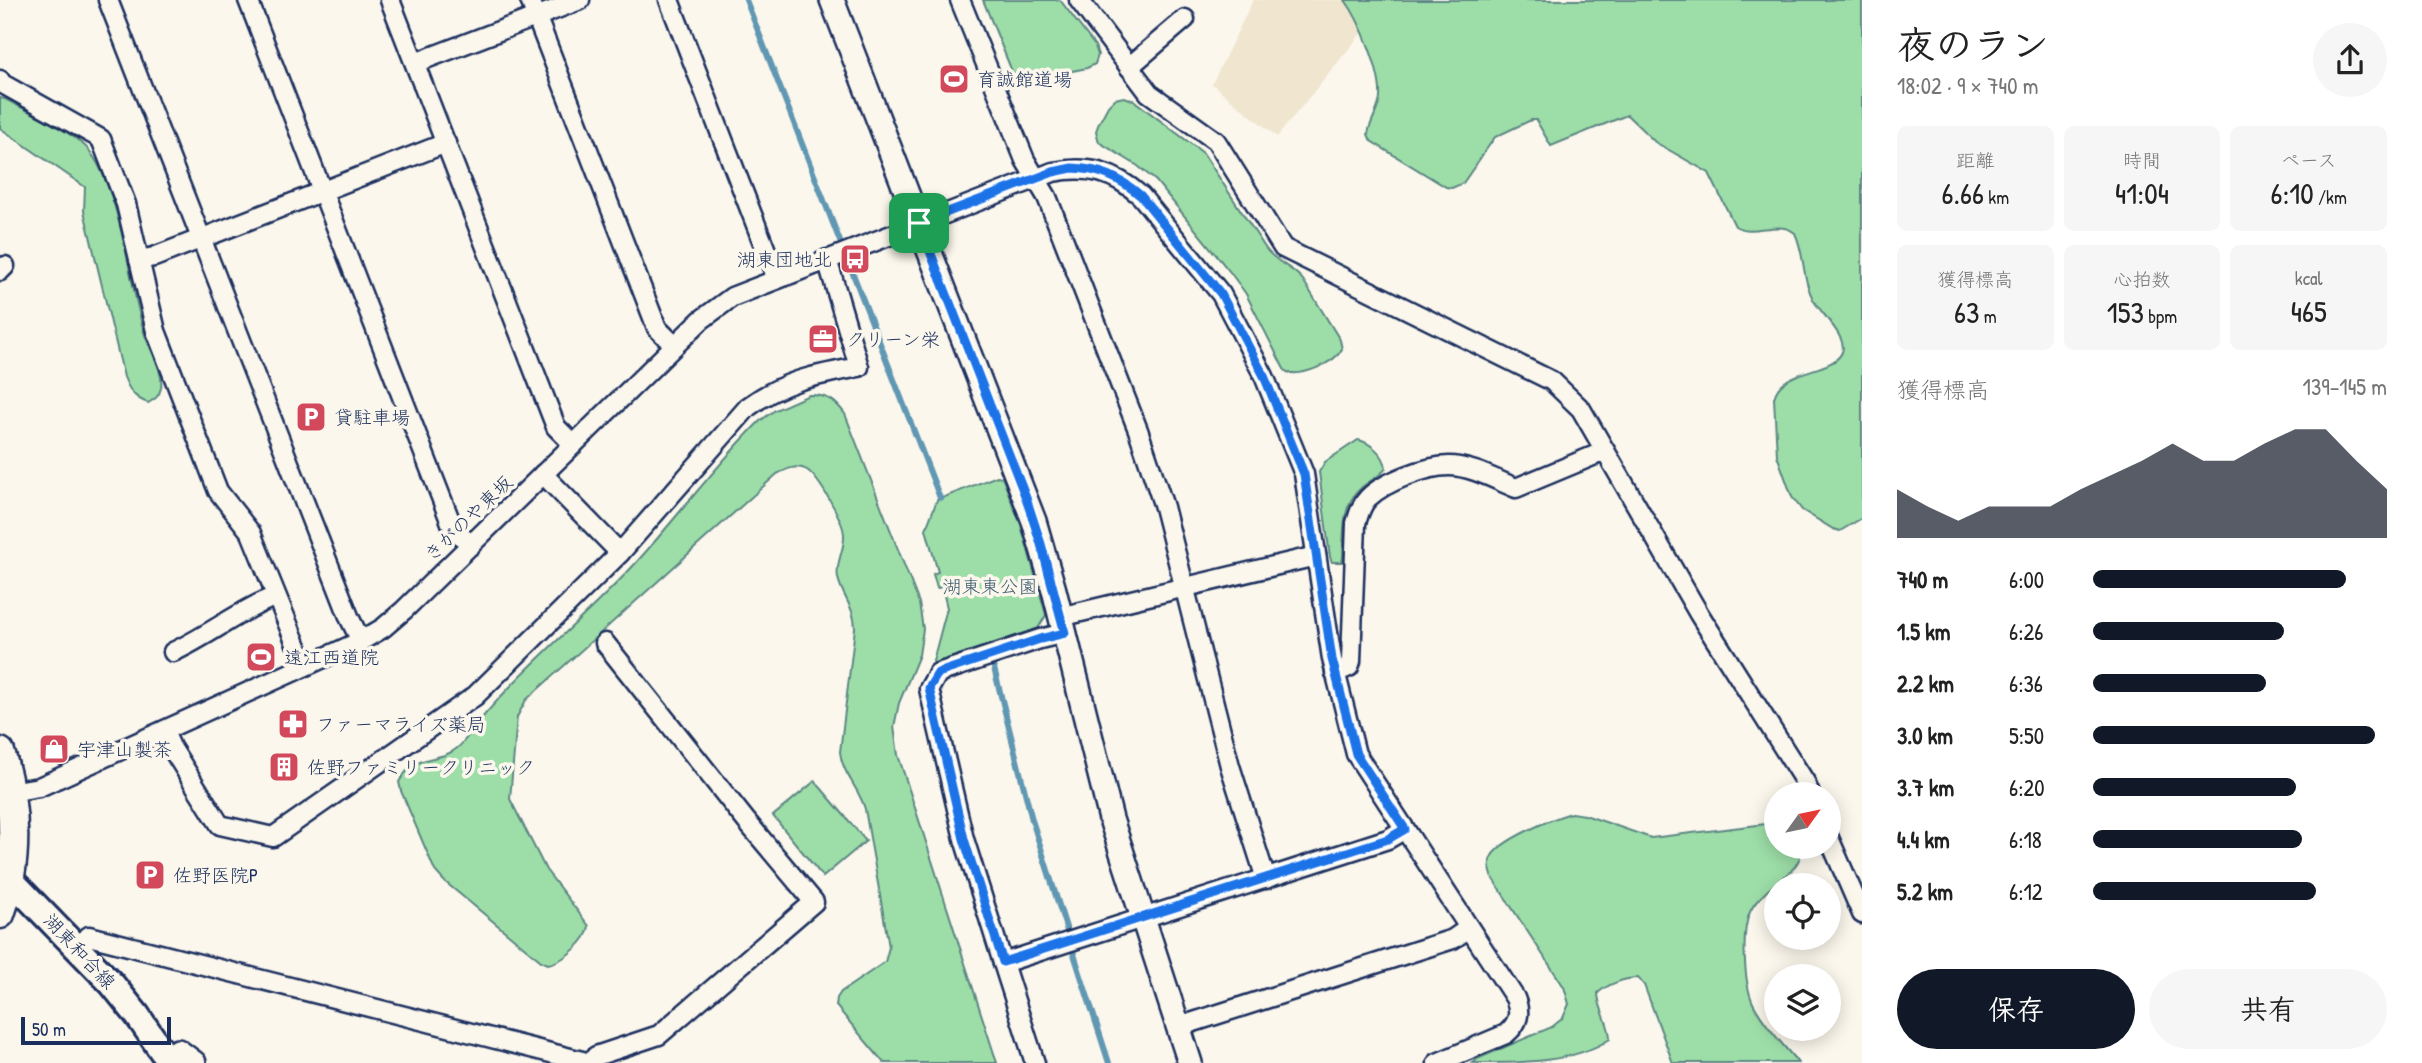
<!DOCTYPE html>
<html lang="ja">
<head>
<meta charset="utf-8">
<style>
  :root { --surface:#fff; --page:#f6f6f6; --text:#222; --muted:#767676; --accent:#111827 }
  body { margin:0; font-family:"Patrick Hand","Klee One",sans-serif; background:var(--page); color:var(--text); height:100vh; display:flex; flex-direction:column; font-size:26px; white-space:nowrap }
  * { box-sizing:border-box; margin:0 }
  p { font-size:23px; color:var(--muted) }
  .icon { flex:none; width:38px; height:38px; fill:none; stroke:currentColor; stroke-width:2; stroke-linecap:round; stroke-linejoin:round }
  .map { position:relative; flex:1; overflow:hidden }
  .side { display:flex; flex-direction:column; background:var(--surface); width:560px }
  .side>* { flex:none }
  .needle { width:46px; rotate:57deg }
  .fabs { position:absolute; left:1764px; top:782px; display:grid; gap:14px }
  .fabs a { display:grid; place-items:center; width:77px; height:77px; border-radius:50%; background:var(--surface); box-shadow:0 4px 18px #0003; font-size:35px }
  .scale { position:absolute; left:21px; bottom:18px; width:150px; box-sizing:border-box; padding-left:7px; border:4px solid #1b2f5e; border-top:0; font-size:19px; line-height:24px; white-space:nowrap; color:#1b2f5e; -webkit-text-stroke:5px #fbf7ec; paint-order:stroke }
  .pin { position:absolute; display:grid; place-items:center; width:60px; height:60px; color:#fff; margin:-30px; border-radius:14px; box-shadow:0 4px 10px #0006 }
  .round { display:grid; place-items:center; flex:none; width:74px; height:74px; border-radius:37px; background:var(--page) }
  .summary { display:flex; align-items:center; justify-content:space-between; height:119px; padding:0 35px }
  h1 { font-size:38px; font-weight:600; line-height:52px }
  .stats { display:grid; grid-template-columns:repeat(3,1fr); gap:10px; height:119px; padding:7px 35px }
  .stats div { display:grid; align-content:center; border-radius:10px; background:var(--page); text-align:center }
  .stats b { font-size:30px; font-weight:600 }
  .stats small { font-size:19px; font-weight:400 }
  .stats p { font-size:19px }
  .chart { height:196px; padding:14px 35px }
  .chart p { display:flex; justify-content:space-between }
  .chart svg { width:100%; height:126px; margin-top:7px; fill:var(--accent); opacity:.7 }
  .cta { display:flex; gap:14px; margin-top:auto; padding:14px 35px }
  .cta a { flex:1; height:80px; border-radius:42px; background:var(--accent); color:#fff; font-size:28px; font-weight:600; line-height:80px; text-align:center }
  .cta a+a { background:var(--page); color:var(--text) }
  ul { padding:0 35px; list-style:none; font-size:23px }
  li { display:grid; grid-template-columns:112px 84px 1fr; align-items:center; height:52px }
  li i { height:18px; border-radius:9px; background:var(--accent) }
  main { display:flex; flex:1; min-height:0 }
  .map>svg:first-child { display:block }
</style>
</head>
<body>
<main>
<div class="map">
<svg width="1862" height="1063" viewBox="0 0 1862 1063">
  <rect width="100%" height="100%" fill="#fbf7ec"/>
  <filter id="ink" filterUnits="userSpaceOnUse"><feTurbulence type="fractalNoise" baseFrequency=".0143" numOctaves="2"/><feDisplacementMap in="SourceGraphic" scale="14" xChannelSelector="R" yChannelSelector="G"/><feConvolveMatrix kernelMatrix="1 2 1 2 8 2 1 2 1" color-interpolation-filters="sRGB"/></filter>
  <g filter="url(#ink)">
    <polygon fill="#f0e5cf" points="1253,0 1345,0 1364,30 1277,137 1212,84"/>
    <g fill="#9ddea8" stroke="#5c8683" stroke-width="2">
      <polygon points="983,0 1060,0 1095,46 1098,55 1095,64 1087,68 1023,81 1016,77 1011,69"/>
      <path d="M1345 0H1862V518L1840 531 1833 529 1802 510 1792 497 1777 455 1774 398C1781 367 1833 374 1842 352 1848 338 1821 313 1814 301 1802 280 1805 254 1795 233 1778 219 1753 237 1735 226L1709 173 1655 142 1627 115 1551 146 1536 120H1531L1495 137 1463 183 1452 188 1446 187 1371 141 1368 134C1370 121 1379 110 1380 98 1382 73 1360 20 1345 0Z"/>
      <path d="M1124 97 1133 100 1203 153 1266 249C1276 263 1293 267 1303 280L1340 340 1342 349C1335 363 1302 377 1287 372L1284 369 1246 294 1230 272 1156 181 1138 166 1099 142 1096 131 1099 123 1108 106 1115 99Z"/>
      <path d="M0 98 5 99C27 111 77 133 91 153 121 195 129 281 144 332 149 349 164 370 161 388 159 397 155 399 148 403 134 398 129 390 124 377L84 211 85 187 0 128Z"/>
      <path d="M809 395C827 395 835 400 845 414L919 603 923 629 919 655 899 703 894 727 898 755 997 1063H884L836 1006 837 998 841 992 885 962 889 947 865 809C859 788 842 773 840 752L855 628C855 608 842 596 838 578 835 563 845 550 844 535 844 522 819 478 807 470 797 464 787 469 777 474L526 700 517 717 510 799 546 870 589 926C588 941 563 962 548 964L541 961 444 881 435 871 401 791 399 782C418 748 444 767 464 741 512 675 579 625 634 565 677 518 715 466 760 421L775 410Z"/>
      <path d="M1358 440C1370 442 1385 455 1386 468 1379 478 1368 481 1360 489 1341 506 1344 534 1343 557L1342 562H1332L1330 557 1319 472 1325 462Z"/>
      <polygon points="997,476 1002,477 1021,525 1046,615 1037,630 934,664 933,661 947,608 942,587 937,588 933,574 938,572 926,529 937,500"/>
      <polygon points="815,781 866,841 823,877 773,816"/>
      <path d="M1571 813 1585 815 1651 838 1774 823H1776V847H1801C1803 870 1776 880 1763 895 1758 899 1752 907 1750 912 1741 931 1744 984 1753 1003 1764 1025 1783 1044 1798 1063H1673L1644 985 1638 978C1625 978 1608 984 1598 993 1598 1009 1610 1023 1610 1039 1574 1063 1519 1063 1473 1063L1477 1059 1552 1027 1563 1018 1569 1004 1564 987 1493 879C1491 872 1488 865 1491 858 1497 841 1554 818 1571 813Z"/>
    </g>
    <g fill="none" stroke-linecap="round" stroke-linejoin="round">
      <g stroke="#6097b3" stroke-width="6">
        <polyline points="746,0 841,244"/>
        <polyline points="848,261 940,498"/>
        <polyline points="993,664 1032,820 1068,934"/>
        <polyline points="1072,948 1109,1063"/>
      </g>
      <g stroke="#1b2f5e" stroke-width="23">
        <g id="minor">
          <polyline points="108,0 350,619 361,641"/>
          <polyline points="248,0 453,528 471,545"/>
          <polyline points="390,0 556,427 573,444"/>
          <polyline points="530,0 657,328 674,345"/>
          <polyline points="669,0 777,279"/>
          <polyline points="960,0 1025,160 1047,197 1138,430 1164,507 1230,766 1266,879"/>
          <polyline points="1079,0 1149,93 1216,141 1283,248 1552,381 1581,409 1699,614 1805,782 1810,794"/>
          <polyline points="415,63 580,0"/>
          <polyline points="1129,67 1185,19"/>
          <polyline points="0,80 1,83 101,139 126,204 156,331 218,491 251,533 305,666"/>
          <polyline points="139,260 154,257 446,143"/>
          <polyline points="0,271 5,266"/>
          <polyline points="543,474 620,553"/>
          <polyline points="1060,617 1316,556"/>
          <polyline points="1065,633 1040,639 938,673 929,689 964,839 1003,963 1388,839 1405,829"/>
          <path d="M173 652C208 636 240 610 276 596"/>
          <path d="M1335 673 1349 667 1351 661 1356 523C1359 514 1361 505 1368 498 1384 482 1426 466 1449 466 1471 466 1496 480 1516 488L1605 451"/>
          <path d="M164 731 171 747 220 825 273 837 475 696 620 553 748 407C784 380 817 375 859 367L827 259"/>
          <path d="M10 792 39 787 361 641 383 628 404 610 701 320 732 297 1053 172C1089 165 1114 172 1141 196L1221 294 1264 376 1304 474 1332 659 1356 754 1515 998C1521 1013 1519 1023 1506 1034L1437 1063"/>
          <polyline points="1829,838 1862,914"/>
          <polyline points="77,947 89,936 590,1063"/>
          <polyline points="1003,963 1035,1063"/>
          <polyline points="1178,1027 1453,939 1469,928"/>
          <polyline points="591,1063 596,1056 659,1035 814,902 747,822 605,643"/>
        </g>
      </g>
      <g stroke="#1b2f5e" stroke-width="28">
        <g id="tertiary">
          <polyline points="832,0 1034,521 1054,590 1111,819 1190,1063"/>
          <polyline points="167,1059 178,1051 194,1063"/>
        </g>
      </g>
      <g stroke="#1b2f5e" stroke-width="30">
        <polyline id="secondary" points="10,879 112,984 137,1015 170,1063"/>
      </g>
      <g stroke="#1b2f5e" stroke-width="33">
        <path id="primary" d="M0 752C16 805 19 861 0 914"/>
      </g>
      <use href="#minor" stroke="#fbf7ec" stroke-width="18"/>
      <use href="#tertiary" stroke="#fbf7ec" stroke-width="23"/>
      <use href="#secondary" stroke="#fbf7ec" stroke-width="24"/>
      <use href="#primary" stroke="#fbf7ec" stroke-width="28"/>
    </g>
  </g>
  <g fill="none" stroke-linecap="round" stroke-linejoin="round" filter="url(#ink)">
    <g stroke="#fff" stroke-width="14">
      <path id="route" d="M1072 168C1100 169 1119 177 1141 196L1221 294 1264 376 1304 474 1332 659 1356 754 1405 829 1388 839 1003 962 964 839 929 688 938 673 1040 639 1065 633 1041 544 1026 498 919 223 1053 172Z"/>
    </g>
    <use href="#route" stroke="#1a73e8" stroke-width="9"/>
  </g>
  <defs>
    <g id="stadium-square" transform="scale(1.575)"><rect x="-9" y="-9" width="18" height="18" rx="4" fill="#d1495b" stroke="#fbf7ec"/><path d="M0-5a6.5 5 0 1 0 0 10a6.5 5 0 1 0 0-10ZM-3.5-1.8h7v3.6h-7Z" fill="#fff"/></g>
    <g id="bus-square" transform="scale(1.575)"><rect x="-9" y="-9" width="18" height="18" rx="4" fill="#d1495b" stroke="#fbf7ec"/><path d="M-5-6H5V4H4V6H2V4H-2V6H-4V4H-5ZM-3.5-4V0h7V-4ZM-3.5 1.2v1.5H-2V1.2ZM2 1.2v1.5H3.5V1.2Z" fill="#fff"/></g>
    <g id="office-square" transform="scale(1.575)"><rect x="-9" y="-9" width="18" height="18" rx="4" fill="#d1495b" stroke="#fbf7ec"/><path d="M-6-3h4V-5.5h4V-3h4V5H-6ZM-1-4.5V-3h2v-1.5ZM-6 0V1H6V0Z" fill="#fff"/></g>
    <g id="parking-square" transform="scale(1.575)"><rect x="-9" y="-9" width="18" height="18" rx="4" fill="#d1495b" stroke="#fbf7ec"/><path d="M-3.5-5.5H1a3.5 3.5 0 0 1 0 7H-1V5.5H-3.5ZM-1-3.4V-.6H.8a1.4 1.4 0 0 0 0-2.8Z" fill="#fff"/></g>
    <g id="pharmacy-square" transform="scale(1.575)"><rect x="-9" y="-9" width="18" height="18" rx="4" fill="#d1495b" stroke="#fbf7ec"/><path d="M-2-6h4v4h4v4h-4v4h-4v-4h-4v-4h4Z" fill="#fff"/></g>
    <g id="shop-square" transform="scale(1.575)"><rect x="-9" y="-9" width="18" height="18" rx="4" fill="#d1495b" stroke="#fbf7ec"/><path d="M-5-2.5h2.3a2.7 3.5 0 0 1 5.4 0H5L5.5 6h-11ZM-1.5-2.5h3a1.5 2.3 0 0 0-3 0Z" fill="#fff"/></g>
    <g id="building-square" transform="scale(1.575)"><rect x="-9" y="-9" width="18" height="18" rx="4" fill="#d1495b" stroke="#fbf7ec"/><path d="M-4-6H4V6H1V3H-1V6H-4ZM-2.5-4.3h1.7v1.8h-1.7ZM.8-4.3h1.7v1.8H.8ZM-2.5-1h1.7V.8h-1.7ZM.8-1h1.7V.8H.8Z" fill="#fff"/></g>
  </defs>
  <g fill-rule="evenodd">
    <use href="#stadium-square" x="954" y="79"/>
    <use href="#bus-square" x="855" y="259"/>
    <use href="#office-square" x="823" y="339"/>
    <use href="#parking-square" x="311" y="417"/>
    <use href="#stadium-square" x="261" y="657"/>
    <use href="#pharmacy-square" x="293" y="724"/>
    <use href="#shop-square" x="54" y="749"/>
    <use href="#building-square" x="284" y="767"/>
    <use href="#parking-square" x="150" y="875"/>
  </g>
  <g text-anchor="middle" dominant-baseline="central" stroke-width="7" stroke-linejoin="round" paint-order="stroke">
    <g font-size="19" fill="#1b2f5e" stroke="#fbf7ec" text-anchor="start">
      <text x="977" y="79">育誠館道場</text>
      <text x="832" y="259" text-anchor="end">湖東団地北</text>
      <text x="846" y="339">クリーン栄</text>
      <text x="334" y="417">貸駐車場</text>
      <text x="284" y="657">遠江西道院</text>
      <text x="316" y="724">ファーマライズ薬局</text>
      <text x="77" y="749">宇津山製茶</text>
      <text x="307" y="767">佐野ファミリークリニック</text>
      <text x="173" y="875">佐野医院P</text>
    </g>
    <g font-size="19" fill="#1b2f5e" stroke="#fbf7ec">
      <text transform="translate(468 518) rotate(-44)">きがのや東坂</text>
      <text transform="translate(80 951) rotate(47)">湖東和合線</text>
    </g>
    <g font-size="19" fill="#3c5b70" stroke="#fbf7ec">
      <text x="990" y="586">湖東東公園</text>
    </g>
  </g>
</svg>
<div class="fabs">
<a><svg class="needle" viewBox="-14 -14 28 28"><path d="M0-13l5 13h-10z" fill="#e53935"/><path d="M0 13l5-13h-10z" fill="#767676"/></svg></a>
<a><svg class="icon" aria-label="locate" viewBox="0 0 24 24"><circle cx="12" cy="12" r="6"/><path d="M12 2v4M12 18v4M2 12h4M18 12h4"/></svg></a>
<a><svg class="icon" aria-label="layers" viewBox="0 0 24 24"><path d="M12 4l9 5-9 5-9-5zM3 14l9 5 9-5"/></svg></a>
</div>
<div class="scale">50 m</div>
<div class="pin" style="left:919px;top:223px;background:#1e9e55"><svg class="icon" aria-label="arrive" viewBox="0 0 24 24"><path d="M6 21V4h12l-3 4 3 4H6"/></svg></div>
</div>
<section class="side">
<div class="summary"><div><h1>夜のラン</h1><p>18:02 · 9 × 740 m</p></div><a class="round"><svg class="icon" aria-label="share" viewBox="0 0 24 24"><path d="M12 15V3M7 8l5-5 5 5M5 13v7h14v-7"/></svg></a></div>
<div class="stats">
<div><p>距離</p><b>6.66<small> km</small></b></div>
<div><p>時間</p><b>41:04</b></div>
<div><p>ペース</p><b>6:10<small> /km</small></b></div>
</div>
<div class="stats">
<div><p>獲得標高</p><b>63<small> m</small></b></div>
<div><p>心拍数</p><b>153<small> bpm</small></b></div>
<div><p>kcal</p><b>465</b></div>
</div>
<div class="chart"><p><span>獲得標高</span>139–145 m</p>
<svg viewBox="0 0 160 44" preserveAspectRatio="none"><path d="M0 44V27L10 33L20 38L30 33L40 33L50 33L60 27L70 22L80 17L90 11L100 17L110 17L120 11L130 6L140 6L150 17L160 27V44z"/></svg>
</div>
<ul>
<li><b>740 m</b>6:00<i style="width:86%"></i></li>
<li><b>1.5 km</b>6:26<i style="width:65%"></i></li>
<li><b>2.2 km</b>6:36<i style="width:59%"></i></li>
<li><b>3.0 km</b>5:50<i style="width:96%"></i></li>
<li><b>3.7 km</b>6:20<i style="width:69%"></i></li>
<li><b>4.4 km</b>6:18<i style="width:71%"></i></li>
<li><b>5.2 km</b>6:12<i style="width:76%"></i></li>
</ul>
<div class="cta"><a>保存</a><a>共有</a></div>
</section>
</main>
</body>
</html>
